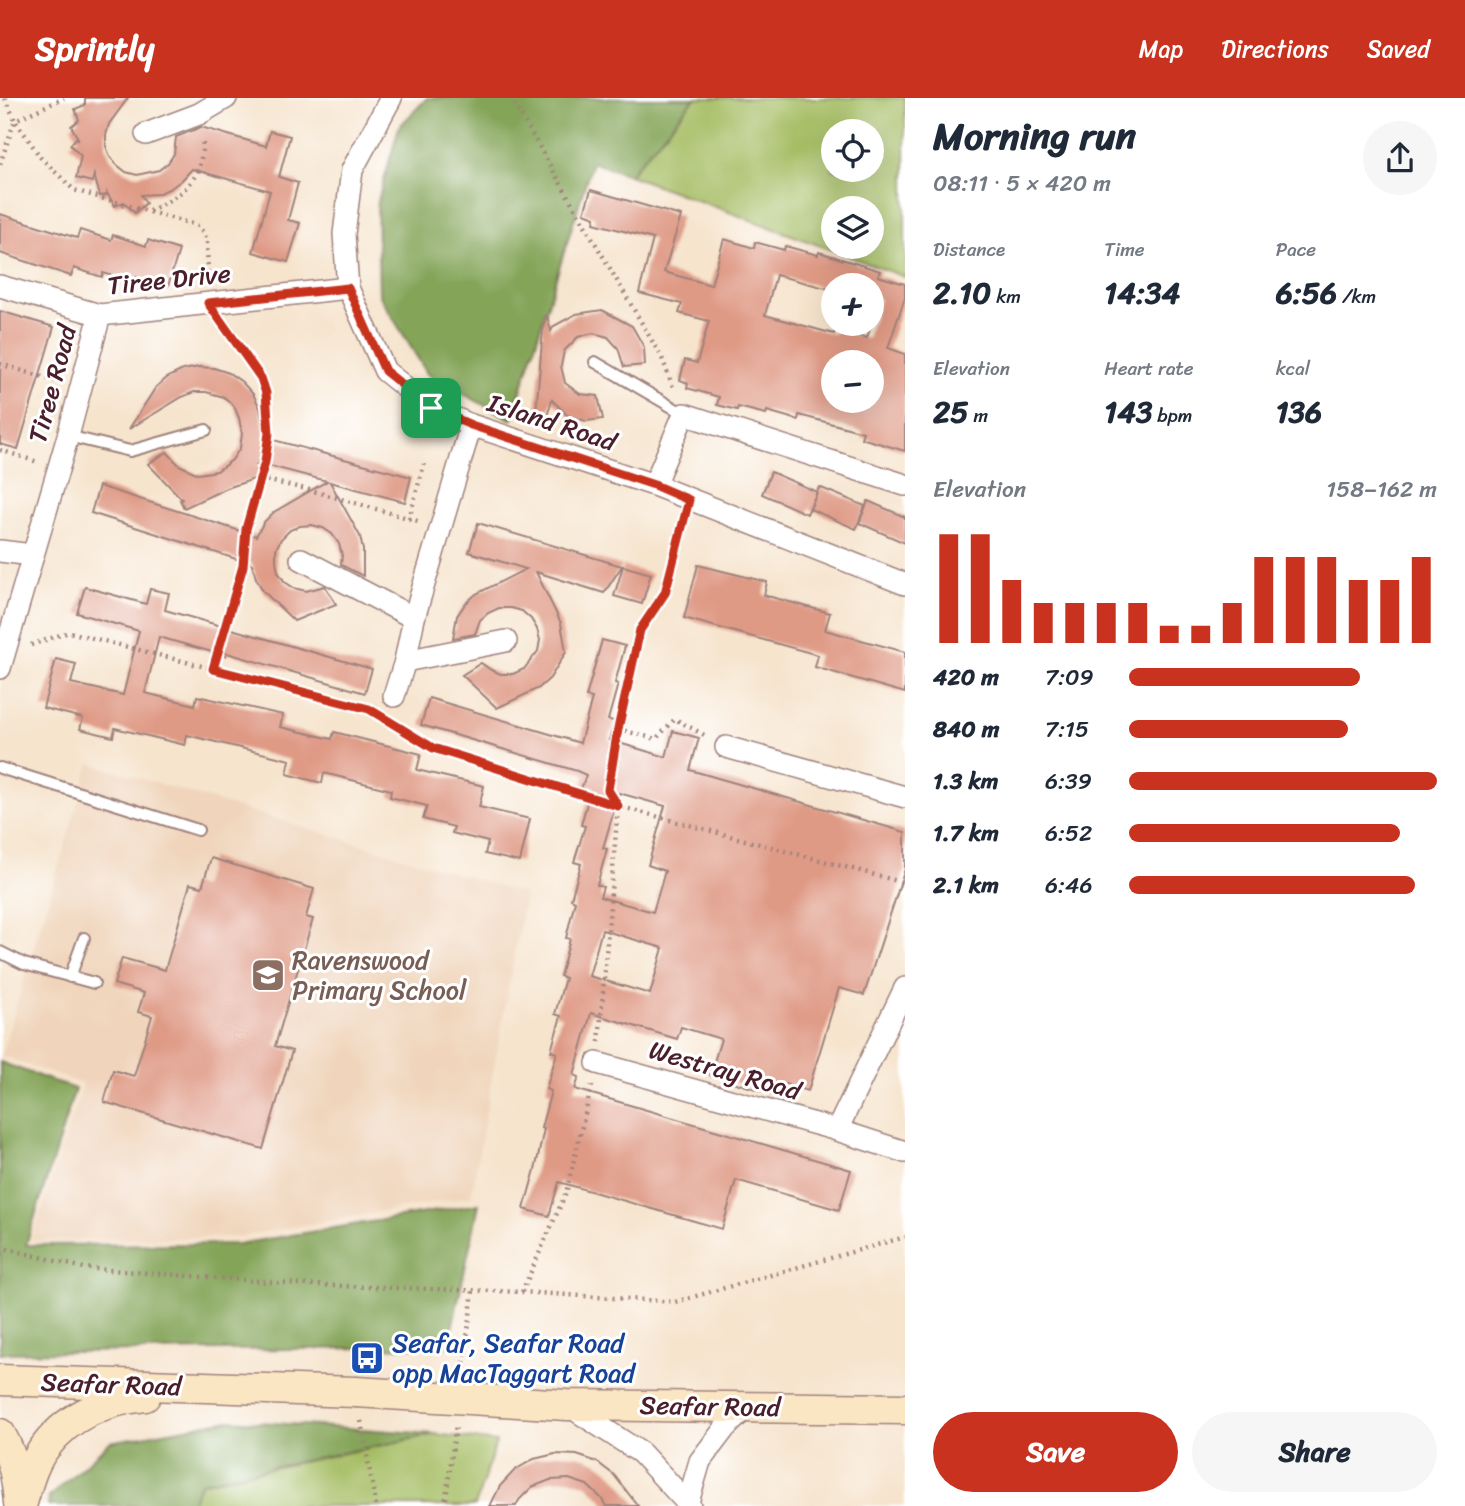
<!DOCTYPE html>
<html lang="en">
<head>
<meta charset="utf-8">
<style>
  :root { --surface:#fff; --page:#f6f6f7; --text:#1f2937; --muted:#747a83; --accent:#c8321e }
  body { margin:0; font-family:Sriracha,sans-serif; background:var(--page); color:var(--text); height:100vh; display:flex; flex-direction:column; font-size:26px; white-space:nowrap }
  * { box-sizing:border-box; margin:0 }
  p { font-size:23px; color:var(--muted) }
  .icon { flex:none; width:38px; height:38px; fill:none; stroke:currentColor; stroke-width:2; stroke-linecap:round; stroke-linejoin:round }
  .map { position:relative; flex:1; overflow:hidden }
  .details { display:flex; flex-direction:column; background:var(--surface); width:560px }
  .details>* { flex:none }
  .buttons { position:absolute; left:821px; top:21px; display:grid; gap:14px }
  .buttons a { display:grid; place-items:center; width:63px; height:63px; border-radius:50%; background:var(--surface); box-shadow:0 7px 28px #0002; font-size:35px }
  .pin { position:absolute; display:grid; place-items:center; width:60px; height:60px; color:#fff; margin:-30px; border-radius:14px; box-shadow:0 4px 10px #0006 }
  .round { display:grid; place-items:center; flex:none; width:74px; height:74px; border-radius:37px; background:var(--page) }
  .head { display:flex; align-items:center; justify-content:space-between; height:119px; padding:0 28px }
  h1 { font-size:38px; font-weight:700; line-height:52px }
  .metrics { display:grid; grid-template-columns:repeat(3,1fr); gap:10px; height:119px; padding:7px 28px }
  .metrics div { display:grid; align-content:center }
  .metrics b { font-size:30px; font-weight:700 }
  .metrics small { font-size:19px; font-weight:400 }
  .metrics p { font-size:19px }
  .chart { height:196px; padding:14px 28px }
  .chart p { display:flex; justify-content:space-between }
  .chart svg { width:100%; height:126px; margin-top:7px; stroke:var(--accent); stroke-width:6 }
  .primary-button { display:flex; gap:14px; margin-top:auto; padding:14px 28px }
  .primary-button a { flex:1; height:80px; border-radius:42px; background:var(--accent); color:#fff; font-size:28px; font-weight:700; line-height:80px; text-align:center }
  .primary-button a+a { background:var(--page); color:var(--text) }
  ul { padding:0 28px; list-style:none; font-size:23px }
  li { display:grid; grid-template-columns:112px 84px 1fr; align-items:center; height:52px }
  li i { height:18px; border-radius:9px; background:var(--accent) }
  header { display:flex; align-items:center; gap:42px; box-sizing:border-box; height:98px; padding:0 35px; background:var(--accent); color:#fff }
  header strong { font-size:33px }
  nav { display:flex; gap:38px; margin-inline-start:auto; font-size:24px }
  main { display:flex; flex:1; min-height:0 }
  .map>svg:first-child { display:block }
</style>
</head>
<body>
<header>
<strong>Sprintly</strong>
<nav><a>Map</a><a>Directions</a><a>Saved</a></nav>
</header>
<main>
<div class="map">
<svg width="905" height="1408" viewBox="0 0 905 1408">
  <rect width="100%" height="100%" fill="#fff"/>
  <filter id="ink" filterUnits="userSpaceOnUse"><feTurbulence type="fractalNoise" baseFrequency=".0143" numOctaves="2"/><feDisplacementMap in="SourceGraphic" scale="14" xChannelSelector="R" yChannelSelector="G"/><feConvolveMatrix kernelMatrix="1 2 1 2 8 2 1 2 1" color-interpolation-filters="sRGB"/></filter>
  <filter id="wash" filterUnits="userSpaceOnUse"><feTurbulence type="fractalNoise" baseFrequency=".00686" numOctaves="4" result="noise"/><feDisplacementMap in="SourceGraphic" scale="28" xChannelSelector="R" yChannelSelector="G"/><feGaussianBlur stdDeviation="1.57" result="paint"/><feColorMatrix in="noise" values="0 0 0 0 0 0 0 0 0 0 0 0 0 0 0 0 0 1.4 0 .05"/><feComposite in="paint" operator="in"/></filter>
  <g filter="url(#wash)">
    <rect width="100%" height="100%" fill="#f6e4cd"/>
    <polygon fill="#f0d5bc" points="90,665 525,796 471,1098 236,1139 31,1143 83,986 1,958"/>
    <g fill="#a5bd63" stroke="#786e47" stroke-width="2" fill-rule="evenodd">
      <path d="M695 0H905V179L629 77ZM833 33H872V72H833ZM833 110H872V149H833Z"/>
      <polygon points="435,1336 496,1344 475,1408 191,1408 201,1385"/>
    </g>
    <g fill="#84a459" stroke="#676242" stroke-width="2">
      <polygon points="427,0 695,0 629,77 592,64 512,322 428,277 379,197 377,106 399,29"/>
      <polygon points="0,964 75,991 26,1147 238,1146 479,1106 448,1249 0,1255"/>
      <polygon points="229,1322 435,1336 201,1384 191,1408 48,1408 49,1399 110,1344"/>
    </g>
    <g id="blocks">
      <g fill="#df9a85" fill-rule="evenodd">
        <polygon points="85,0 128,0 109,26 106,37 106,48 110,59 117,67 126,74 137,77 159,72 168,65 174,56 176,39 201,29 266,48 270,33 290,38 279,79 298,85 288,122 300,125 288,164 253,154 270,93 192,71 182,82 171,90 158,96 141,97 146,105 135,115 124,104 115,108 107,95 107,97 100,98 94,77 92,84 76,80 81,58 70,47 76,40 79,42 71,28 79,22 75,11 85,7"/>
        <path d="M591 92 681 118 664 174 711 187 724 141 754 150 755 144 784 152 785 148 818 157 819 154 880 173 878 178 905 186V199L888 250 905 256V353L861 340 863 334 799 317 798 322 767 313 766 316 738 309 737 312 717 307 719 299 687 290 688 285 680 282 685 262 697 265 709 223 679 215 682 206 639 195 653 141 594 125 595 119 584 115ZM776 177 833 192V187H872V199L880 201 867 240 836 231 834 236 765 217ZM833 264H872V303H833Z"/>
        <polygon points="0,116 77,140 80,132 111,142 113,137 146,148 148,142 179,152 168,188 136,179 134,184 103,175 102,179 74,170 71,178 0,155"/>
        <polygon points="602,212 632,228 644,249 645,267 624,269 618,250 608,239 593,235 578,239 564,253 561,268 565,285 580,296 598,298 603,321 586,323 567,317 552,302 547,318 536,316 544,218 547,218 551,233 554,228 576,216"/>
        <polygon points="0,213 54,229 18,351 0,346"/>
        <polygon points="199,269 214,270 229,275 242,284 253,296 260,310 266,340 411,379 405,404 330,384 360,438 363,452 363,478 341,467 342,457 339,446 332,436 323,430 312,427 300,428 290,432 281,441 276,451 276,463 278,474 285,484 294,490 306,493 325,488 336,506 294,523 263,493 256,480 252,466 91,415 99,388 256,438 264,424 274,414 327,383 259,365 257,367 261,367 263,378 227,390 184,410 180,402 182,401 148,366 167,354 179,367 198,376 217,373 232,362 240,350 242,336 239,320 234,308 224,299 206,294 194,294 182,299 129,331 156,289 168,279 183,272"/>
        <polygon points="771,374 817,394 807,416 762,396"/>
        <polygon points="819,389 865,408 856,431 810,411"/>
        <polygon points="868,403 905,419 905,445 859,425"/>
        <polygon points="478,425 622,468 604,495 536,474 561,525 566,554 550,580 539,590 497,610 462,577 481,565 491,572 501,576 513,576 524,571 538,553 540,542 537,531 531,521 522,513 511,510 499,510 488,515 480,522 475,536 453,540 457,518 465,506 476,496 526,471 469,454"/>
        <polygon points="698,467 767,484 764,497 830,515 825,532 905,554 905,595 815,569 818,557 684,520"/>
        <polygon points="623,468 651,476 642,506 614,498"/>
        <polygon points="85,489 146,506 150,491 169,495 165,512 372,571 365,595 227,555 226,558 159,539 145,595 195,607 197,598 283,617 280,629 332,641 334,634 421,656 417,672 484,688 479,709 530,721 520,764 485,756 488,744 452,735 454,729 423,721 427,708 390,699 391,692 324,675 322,685 287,676 290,662 187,637 185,647 115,630 113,639 80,631 83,620 43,610 56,561 76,566 71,585 123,597 139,533 77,515"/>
        <path d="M602 542 625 548 615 585 618 586 608 622 615 623 609 642 666 659 673 633 699 640 690 672 905 734V771L864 897 839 890 808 993 779 984 775 997 710 977 721 941 681 929 677 941 591 915 574 977 579 979 575 991 851 1072 839 1112 736 1082 722 1131 559 1084 549 1118 524 1111 536 1068 544 1031 541 1030 551 993 546 991 557 955 551 953 561 918 555 916 565 880 560 878 570 841 566 840 575 803 571 801 581 766 574 764 585 728 581 727 590 694 581 691 586 677 577 673 421 627 429 600 580 645 592 600 586 599ZM619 695 665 708 648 767 665 773 653 814 600 799 603 789 597 787 607 751 603 750ZM602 832 663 850 650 896 589 878Z"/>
        <polygon points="211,760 314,791 306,819 313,821 275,948 292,953 263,1051 104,1004 113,972 134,978 152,918 138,914 144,895 114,886 122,860 165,872 190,786 202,789"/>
        <polygon points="555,1356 577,1357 597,1364 614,1377 638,1408 606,1408 601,1400 587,1387 569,1381 550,1382 532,1389 519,1402 516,1408 490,1408 500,1388 515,1372 534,1361"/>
      </g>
    </g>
  </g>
  <g filter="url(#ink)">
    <use href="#blocks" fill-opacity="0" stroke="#a0827c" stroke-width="2"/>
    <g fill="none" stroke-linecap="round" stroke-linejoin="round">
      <g stroke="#a0827c" stroke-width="14">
        <g id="lane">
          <polyline points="595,264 684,316"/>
          <polyline points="68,338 130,353 206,332"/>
          <polyline points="0,670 198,732"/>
          <polyline points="0,854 24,866 94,885"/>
          <polyline points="70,879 84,840"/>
        </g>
      </g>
      <g stroke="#a0827c" stroke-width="24">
        <g id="street">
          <polyline points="391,0 352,72 344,136 348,190 385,273 431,310 471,327 654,387 905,486"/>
          <polyline points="146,36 199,16 226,0"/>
          <polyline points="0,188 100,217 348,190"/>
          <polyline points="654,387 684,316 905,387"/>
          <polyline points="0,453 32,457"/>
          <polyline points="301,461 414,520"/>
          <polyline points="405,563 506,543"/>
          <polyline points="0,570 68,338 100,217"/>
          <polyline points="394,598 405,563 414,520 471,327"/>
          <polyline points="726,649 905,699"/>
          <polyline points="597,965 837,1032 905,1054"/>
          <polyline points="837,1032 905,890"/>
          <polyline points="569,1308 641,1355 690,1408"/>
          <polyline points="688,1404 700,1363 725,1330 747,1309"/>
        </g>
      </g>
      <g stroke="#a0827c" stroke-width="33">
        <g id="secondary">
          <polyline points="0,1282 356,1294"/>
          <polyline points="502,1303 567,1307 905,1311"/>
          <path d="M0 1336C13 1358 17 1380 19 1405"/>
          <path d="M21 1408C27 1388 32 1365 46 1348 70 1316 108 1302 145 1298"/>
        </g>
      </g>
      <g stroke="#a0827c" stroke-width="4.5" stroke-dasharray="2 5" stroke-linecap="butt">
        <polyline points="5,0 15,22 64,0"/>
        <polyline points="511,0 662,260 673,289"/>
        <polyline points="0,66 15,22 41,60 74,92 199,128 207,141 208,184"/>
        <path d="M149 113C186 94 202 84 203 40"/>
        <polyline points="0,266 60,284"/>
        <polyline points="0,352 38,364"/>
        <polyline points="260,381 306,391 418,423"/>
        <polyline points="409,421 424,366"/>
        <polyline points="31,547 69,534 369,611 377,615"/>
        <polyline points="213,571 243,468 246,431 265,364 269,335 266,295 261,280 223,226"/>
        <polyline points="387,622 433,650 618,708 905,785"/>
        <polyline points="618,631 656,641 675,621 708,639"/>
        <polyline points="599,944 618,708 608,692 618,631 640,532 665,495 684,424"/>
        <polyline points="0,1149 84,1170 311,1187 522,1194 675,1204 905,1139"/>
        <polyline points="522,1194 566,1095 592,987"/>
        <polyline points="463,1272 473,1193"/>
        <polyline points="361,1323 376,1408"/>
        <polyline points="445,1408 456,1326"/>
      </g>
      <use href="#lane" stroke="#fff" stroke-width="10"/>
      <use href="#street" stroke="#fff" stroke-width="21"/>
      <use href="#secondary" stroke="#fbe6c4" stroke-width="30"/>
      <g stroke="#a0827c" stroke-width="33" stroke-linecap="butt">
        <polyline id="secondary-bridge" points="356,1294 502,1303"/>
      </g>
      <use href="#secondary-bridge" stroke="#fbe6c4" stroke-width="30"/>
    </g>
  </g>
  <g fill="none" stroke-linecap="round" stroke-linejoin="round" filter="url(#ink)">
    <g stroke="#fff" stroke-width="14">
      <polygon id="route" points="348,190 385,273 431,310 471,327 654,387 689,402 665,495 640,532 618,631 608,692 618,708 433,650 369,611 213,571 243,468 246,431 265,364 269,335 266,295 261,280 208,205"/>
    </g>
    <use href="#route" stroke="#c8321e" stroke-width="9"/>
  </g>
  <defs>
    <g id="school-square" transform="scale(1.75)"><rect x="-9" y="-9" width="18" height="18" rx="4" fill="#8d6e63" stroke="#fff"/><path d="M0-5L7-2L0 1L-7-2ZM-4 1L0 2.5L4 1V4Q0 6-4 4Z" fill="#fff"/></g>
    <g id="bus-square" transform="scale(1.75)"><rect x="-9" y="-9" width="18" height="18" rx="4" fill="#1a4fb4" stroke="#fff"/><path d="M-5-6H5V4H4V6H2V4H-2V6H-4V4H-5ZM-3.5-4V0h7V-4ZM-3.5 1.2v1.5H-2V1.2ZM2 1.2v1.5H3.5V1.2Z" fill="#fff"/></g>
  </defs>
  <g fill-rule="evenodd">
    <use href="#school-square" x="268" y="877"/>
    <use href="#bus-square" x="367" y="1260"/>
  </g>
  <g text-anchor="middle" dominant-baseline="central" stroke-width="6" stroke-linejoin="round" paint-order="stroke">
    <g font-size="26" fill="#4a1f2b" stroke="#fff">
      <text transform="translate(169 181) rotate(-6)">Tiree Drive</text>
      <text transform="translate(52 286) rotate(-75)">Tiree Road</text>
      <text transform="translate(552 324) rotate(18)">Island Road</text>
      <text transform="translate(725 972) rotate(16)">Westray Road</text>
      <text transform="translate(111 1286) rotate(2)">Seafar Road</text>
      <text transform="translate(710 1308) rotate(1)">Seafar Road</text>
    </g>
    <g font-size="26" fill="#785e54" stroke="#fff" text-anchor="start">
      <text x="292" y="862">Ravenswood<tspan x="292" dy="30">Primary School</tspan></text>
    </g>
    <g font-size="26" fill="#164399" stroke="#fff" text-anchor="start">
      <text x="392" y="1245">Seafar, Seafar Road<tspan x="392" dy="30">opp MacTaggart Road</tspan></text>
    </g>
  </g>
</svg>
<div class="buttons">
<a><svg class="icon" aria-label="locate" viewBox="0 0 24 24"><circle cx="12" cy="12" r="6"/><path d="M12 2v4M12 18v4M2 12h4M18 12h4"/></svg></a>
<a><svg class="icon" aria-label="layers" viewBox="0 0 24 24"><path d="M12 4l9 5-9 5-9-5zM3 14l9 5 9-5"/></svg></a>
<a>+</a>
<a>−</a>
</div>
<div class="pin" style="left:431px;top:310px;background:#1e9e55"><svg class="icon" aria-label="arrive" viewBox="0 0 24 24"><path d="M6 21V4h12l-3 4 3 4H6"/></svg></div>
</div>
<section class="details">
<div class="head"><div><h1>Morning run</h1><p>08:11 · 5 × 420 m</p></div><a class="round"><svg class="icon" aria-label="share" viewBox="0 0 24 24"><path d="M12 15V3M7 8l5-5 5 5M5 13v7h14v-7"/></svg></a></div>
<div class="metrics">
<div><p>Distance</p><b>2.10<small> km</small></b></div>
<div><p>Time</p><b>14:34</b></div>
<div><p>Pace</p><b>6:56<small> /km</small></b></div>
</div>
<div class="metrics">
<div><p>Elevation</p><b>25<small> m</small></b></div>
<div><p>Heart rate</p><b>143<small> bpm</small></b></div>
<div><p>kcal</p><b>136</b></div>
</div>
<div class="chart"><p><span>Elevation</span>158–162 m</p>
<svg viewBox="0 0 160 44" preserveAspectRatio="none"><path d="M5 44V6M15 44V6M25 44V22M35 44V30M45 44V30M55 44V30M65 44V30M75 44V38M85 44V38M95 44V30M105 44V14M115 44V14M125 44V14M135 44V22M145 44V22M155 44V14"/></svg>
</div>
<ul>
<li><b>420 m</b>7:09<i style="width:75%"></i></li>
<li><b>840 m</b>7:15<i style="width:71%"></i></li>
<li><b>1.3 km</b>6:39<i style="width:100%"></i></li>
<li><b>1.7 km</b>6:52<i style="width:88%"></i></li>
<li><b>2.1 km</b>6:46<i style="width:93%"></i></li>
</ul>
<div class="primary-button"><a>Save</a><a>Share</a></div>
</section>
</main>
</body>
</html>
